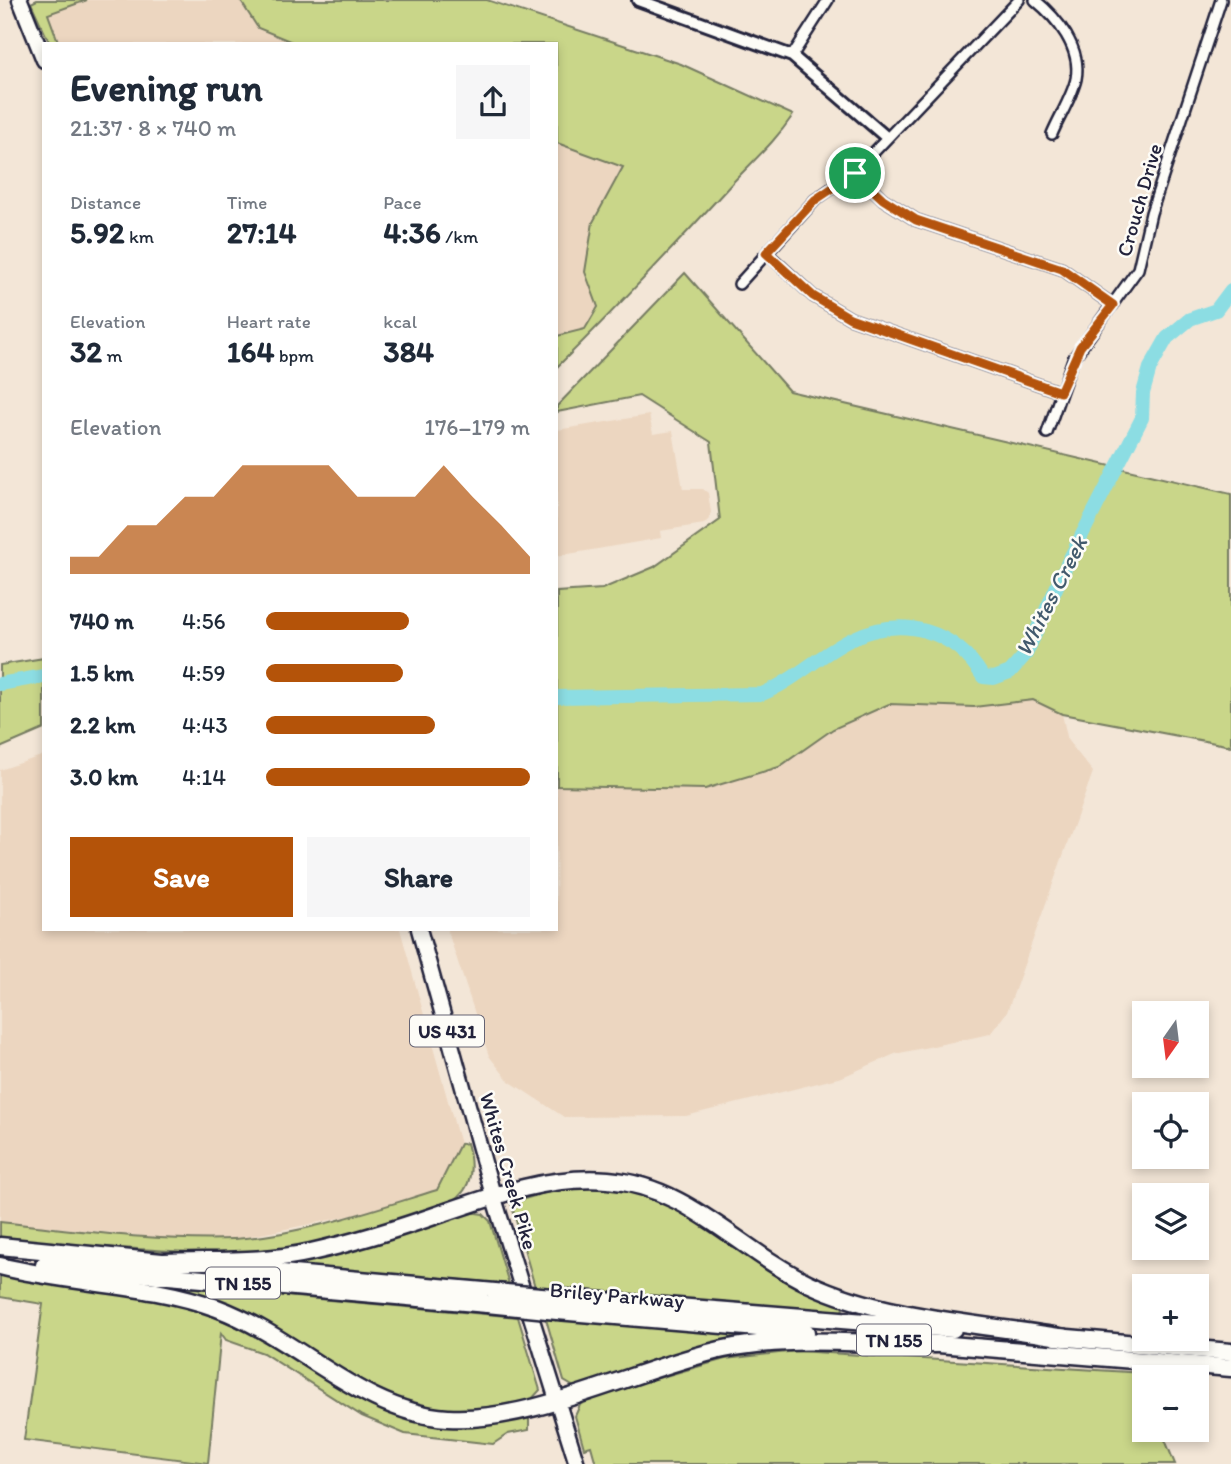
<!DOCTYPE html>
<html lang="en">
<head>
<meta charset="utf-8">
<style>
  :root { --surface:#fff; --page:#f6f6f7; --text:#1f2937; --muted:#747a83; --accent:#b45309 }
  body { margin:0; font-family:Itim,sans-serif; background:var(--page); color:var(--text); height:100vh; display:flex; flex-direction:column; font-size:26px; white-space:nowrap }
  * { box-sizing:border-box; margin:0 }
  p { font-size:23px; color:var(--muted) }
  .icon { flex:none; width:38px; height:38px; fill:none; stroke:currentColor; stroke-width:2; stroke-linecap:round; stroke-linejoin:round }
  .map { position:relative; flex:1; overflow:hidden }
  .panel { position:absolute; left:42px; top:42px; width:516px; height:889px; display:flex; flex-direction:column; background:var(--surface); border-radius:0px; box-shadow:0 4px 10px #0003 }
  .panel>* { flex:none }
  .needle { width:46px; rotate:194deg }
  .controls { position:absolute; left:1132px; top:1001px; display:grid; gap:14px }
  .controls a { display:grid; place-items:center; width:77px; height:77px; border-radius:0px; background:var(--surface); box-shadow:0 4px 10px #0003; font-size:35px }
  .pin { position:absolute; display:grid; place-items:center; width:60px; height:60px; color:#fff; margin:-30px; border:4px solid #fff; border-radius:50%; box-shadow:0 2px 7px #0007 }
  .round { display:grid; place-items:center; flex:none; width:74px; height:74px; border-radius:0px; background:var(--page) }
  .summary { display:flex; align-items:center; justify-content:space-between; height:119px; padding:0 28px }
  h1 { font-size:38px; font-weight:700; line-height:52px }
  .figures { display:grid; grid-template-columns:repeat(3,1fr); gap:10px; height:119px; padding:7px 28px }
  .figures div { display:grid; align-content:center }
  .figures b { font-size:30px; font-weight:700 }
  .figures small { font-size:19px; font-weight:400 }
  .figures p { font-size:19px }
  .chart { height:196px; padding:14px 28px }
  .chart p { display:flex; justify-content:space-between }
  .chart svg { width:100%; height:126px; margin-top:7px; fill:var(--accent); opacity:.7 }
  .action { display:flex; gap:14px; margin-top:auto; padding:14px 28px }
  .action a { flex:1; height:80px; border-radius:0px; background:var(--accent); color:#fff; font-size:28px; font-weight:700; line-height:80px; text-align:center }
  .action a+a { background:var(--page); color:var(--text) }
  ul { padding:0 28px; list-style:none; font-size:23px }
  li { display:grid; grid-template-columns:112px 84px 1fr; align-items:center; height:52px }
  li i { height:18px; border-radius:9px; background:var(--accent) }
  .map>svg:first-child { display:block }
</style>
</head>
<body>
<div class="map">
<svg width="1231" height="1464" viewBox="0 0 1231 1464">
  <rect width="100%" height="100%" fill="#f3e6d7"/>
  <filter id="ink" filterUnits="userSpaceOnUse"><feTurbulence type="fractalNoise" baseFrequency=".0143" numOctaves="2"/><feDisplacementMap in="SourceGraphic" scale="14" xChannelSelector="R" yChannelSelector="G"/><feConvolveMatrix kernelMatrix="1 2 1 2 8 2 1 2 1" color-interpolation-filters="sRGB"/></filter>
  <g filter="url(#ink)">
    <g fill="#ecd6c0">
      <polygon points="87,0 240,0 258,28 297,44 59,44 48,14"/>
      <polygon points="556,143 623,167 593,222 585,272 598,307 585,329 557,336"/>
      <polygon points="649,415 653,434 673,431 683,489 703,489 708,493 711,512 709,519 704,524 660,531 661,538 557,556 557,430"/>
      <polygon points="1033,700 1062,714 1068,741 1093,772 1007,1012 990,1034 895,1054 842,1077 686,1116 564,1117 509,1081 489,1056 447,929 556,929 557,786 705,789 779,767 833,729 889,704 974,707"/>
      <polygon points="44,755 44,929 400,929 460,1144 437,1190 354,1215 237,1239 174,1239 0,1222 0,770"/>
    </g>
    <g fill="#c9d689" stroke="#767c62" stroke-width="2">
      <polygon points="37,0 87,0 48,14 59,44 50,44 31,3"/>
      <path d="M240 0H487L681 64 793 115C772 146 749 164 725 191 670 251 615 310 557 367V336L585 329 598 307 585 272 593 222 623 167 557 143 556 44H297L258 28Z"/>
      <polygon points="685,273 789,391 1231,494 1231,746 1062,714 1033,700 974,707 889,704 833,729 779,767 705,789 557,786 557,592 602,589 654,567 720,520 711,442 639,396 557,412 557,406"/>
      <polygon points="44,658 44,729 0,748 0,665"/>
      <path d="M467 1143C485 1206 437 1208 390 1222 354 1233 318 1246 281 1250 234 1256 186 1252 138 1249 92 1246 46 1245 0 1240V1222C78 1230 156 1242 234 1239 299 1236 375 1209 437 1190L460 1144Z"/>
      <polygon points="585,1185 645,1192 844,1301 842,1313 535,1287 511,1203 564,1187"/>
      <polygon points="469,1212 483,1214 490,1221 509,1284 287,1265 286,1261"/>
      <polygon points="0,1274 159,1298 195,1308 268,1341 354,1397 403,1418 467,1427 529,1418 529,1430 508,1434 493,1444 405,1434 362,1416 263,1353 226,1340 221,1333 208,1463 24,1440 43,1304 0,1297"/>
      <polygon points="173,1286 518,1317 540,1390 530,1401 483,1413 412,1408 171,1291"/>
      <polygon points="546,1319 766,1337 574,1387 564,1381"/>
      <polygon points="797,1351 1144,1373 1144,1430 1161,1430 1175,1464 596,1464 591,1446 584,1448 575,1416 584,1396 623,1388 725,1359"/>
    </g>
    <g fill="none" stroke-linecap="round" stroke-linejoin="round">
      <g stroke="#8cdde3" stroke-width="14">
        <polyline points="0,684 44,676"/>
        <path d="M556 697 762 694C796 680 821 653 854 638 903 615 955 630 983 677L994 678 1010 672 1026 654 1068 562 1142 418 1143 393 1150 368 1167 338 1190 319 1216 310 1231 290"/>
      </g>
      <g stroke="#22223b" stroke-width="14">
        <g id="minor">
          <path d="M1035 0C1057 18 1082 48 1076 79 1072 97 1059 117 1052 134"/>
          <polyline points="792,56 828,0"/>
          <polyline points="855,172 883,199 916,220 1062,269 1113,305"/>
          <polyline points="767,253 813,296 850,318 1060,392"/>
          <polyline points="739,284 815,200 855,172 1019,0"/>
          <polyline points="1047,433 1073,359 1138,269 1151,213 1221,0"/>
        </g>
      </g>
      <g stroke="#22223b" stroke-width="16">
        <polyline id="tertiary" points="638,0 792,56 886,137"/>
      </g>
      <g stroke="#22223b" stroke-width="19">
        <g id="primary">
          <polyline points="20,0 44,60"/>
          <polyline points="419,929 493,1195 577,1464"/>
        </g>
      </g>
      <g stroke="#22223b" stroke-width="21">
        <g id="motorway">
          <polyline points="0,1246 172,1263"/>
          <path d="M164 1262C212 1260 264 1263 311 1252 356 1242 400 1228 443 1213 495 1195 552 1175 608 1180 688 1186 739 1250 808 1283 884 1319 983 1324 1066 1338"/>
          <polyline points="44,1265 487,1304"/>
          <path d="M0 1266C72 1284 147 1283 217 1308 300 1339 360 1412 448 1418 533 1423 640 1367 724 1349 793 1335 865 1345 935 1344"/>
          <polyline points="225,1268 495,1292"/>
          <polyline points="553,1297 953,1329"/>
          <polyline points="557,1311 806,1332"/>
          <polyline points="1056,1337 1231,1352"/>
          <polyline points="926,1343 1231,1368"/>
        </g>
      </g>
      <use href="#minor" stroke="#fdfcf7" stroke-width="9"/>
      <use href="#tertiary" stroke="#fdfcf7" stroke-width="10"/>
      <use href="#primary" stroke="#fdfcf7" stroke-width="14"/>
      <use href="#motorway" stroke="#fdfcf7" stroke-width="16"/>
      <g stroke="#22223b" stroke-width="21" stroke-linecap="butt">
        <g id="motorway-bridge">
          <polyline points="495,1292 553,1297"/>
          <polyline points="487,1304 557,1311"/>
        </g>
      </g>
      <use href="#motorway-bridge" stroke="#fdfcf7" stroke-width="16"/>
    </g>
  </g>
  <g fill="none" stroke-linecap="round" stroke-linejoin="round" filter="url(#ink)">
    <g stroke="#fff" stroke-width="14">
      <polygon id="route" points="855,173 883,199 916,220 1062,269 1113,305 1080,347 1060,392 850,318 813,296 766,253 815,200"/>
    </g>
    <use href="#route" stroke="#b45309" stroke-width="9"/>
  </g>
  <g text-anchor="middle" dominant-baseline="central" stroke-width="5" stroke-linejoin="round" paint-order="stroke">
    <g fill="#fdfcf7" stroke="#646373" stroke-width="2">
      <rect x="410" y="1015.5" width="74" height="31" rx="5"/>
      <rect x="206" y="1267.5" width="74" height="31" rx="5"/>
      <rect x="857" y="1324.5" width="74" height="31" rx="5"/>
    </g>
    <g font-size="19" font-weight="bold" fill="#22223b">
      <text x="447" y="1031">US 431</text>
      <text x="243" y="1283">TN 155</text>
      <text x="894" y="1340">TN 155</text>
    </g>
    <g font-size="21" fill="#22223b" stroke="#fdfcf7">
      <text transform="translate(1139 200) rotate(-74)">Crouch Drive</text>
      <text transform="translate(509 1171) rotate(74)">Whites Creek Pike</text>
      <text transform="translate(617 1295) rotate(5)">Briley Parkway</text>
    </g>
    <g font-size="23" font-style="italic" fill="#425a6d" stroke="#fdfcf7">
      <text transform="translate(1051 596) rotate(-63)">Whites Creek</text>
    </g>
  </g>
</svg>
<div class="controls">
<a><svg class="needle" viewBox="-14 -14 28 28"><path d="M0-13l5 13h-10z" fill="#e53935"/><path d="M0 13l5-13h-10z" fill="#747a83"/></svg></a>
<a><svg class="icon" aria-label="locate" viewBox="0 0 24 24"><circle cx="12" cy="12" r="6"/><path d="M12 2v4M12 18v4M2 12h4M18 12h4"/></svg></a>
<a><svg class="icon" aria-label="layers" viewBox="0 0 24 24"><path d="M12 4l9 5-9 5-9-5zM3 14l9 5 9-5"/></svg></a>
<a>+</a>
<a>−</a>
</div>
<div class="pin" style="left:855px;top:173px;background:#1e9e55"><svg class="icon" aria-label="arrive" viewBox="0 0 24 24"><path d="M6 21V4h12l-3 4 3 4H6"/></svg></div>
<section class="panel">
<div class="summary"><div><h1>Evening run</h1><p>21:37 · 8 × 740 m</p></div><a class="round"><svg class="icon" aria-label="share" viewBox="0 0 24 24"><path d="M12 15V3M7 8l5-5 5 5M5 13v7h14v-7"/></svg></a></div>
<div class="figures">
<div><p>Distance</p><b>5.92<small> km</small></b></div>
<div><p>Time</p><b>27:14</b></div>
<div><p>Pace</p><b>4:36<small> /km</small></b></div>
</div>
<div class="figures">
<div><p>Elevation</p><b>32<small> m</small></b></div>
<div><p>Heart rate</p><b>164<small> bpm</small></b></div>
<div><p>kcal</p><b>384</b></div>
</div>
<div class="chart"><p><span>Elevation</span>176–179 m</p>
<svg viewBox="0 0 160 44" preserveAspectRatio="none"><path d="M0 44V38L10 38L20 27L30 27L40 17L50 17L60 6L70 6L80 6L90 6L100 17L110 17L120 17L130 6L140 17L150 27L160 38V44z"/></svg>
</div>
<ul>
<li><b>740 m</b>4:56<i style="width:54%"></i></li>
<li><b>1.5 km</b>4:59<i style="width:52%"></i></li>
<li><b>2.2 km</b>4:43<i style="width:64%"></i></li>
<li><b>3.0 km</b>4:14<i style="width:100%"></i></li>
</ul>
<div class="action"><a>Save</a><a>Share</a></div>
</section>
</div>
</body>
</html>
